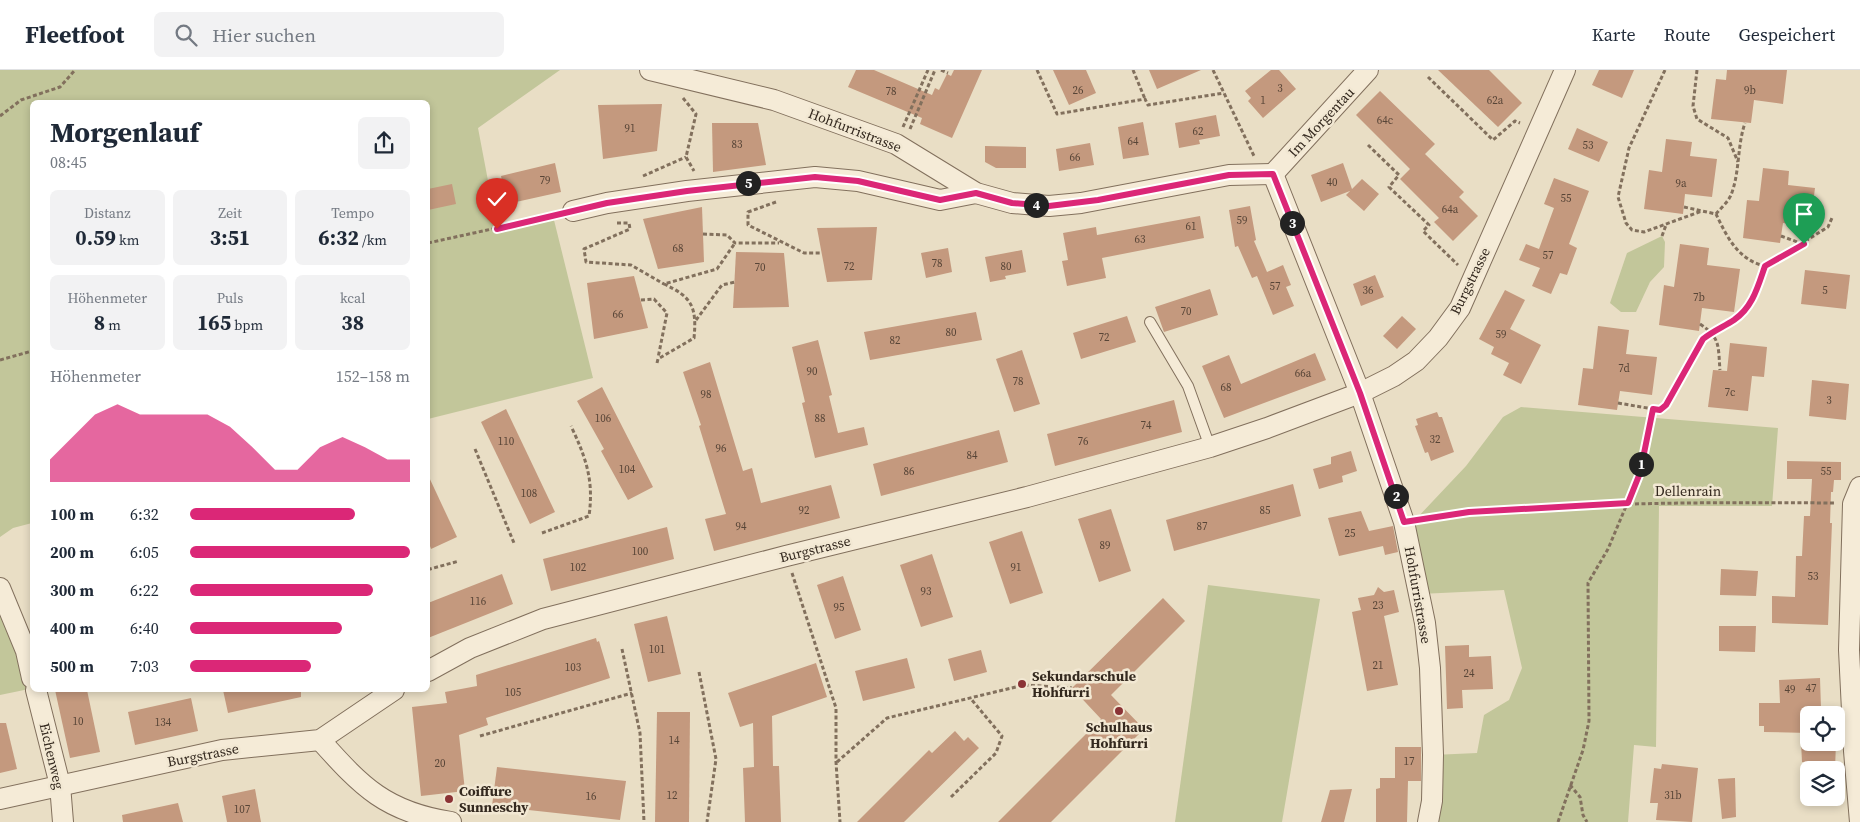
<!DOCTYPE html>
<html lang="de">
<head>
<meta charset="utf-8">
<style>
  :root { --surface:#fff; --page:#f2f2f3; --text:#1f2937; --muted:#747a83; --line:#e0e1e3; --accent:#db2777 }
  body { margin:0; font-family:"Source Serif 4",serif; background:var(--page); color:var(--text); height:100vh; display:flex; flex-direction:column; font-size:19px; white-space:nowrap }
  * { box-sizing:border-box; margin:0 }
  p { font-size:16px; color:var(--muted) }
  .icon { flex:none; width:28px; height:28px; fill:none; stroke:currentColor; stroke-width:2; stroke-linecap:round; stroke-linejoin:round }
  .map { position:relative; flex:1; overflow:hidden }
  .drawer { position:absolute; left:30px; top:30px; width:400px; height:592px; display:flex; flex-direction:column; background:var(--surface); border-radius:8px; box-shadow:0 2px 8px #0003 }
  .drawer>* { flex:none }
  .tools { position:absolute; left:1800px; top:636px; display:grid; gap:10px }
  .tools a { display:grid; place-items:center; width:45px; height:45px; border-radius:8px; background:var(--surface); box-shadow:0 2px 8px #0003; font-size:25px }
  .pin { position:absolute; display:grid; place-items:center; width:42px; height:42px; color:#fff; margin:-51px -21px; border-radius:50% 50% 50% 0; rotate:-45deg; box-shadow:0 0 5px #0007 }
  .pin .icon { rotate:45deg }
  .km { position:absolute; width:25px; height:25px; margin:-12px; border-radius:50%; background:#222; color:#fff; font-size:14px; line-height:25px; text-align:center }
  .round { display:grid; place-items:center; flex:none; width:52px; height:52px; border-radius:8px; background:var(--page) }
  .overview { display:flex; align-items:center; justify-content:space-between; height:85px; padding:0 20px }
  h1 { font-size:28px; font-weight:700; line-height:38px }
  .metrics { display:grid; grid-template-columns:repeat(3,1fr); gap:8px; height:85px; padding:5px 20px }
  .metrics div { display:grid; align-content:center; border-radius:8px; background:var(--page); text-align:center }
  .metrics b { font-size:21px; font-weight:700 }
  .metrics small { font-size:14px; font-weight:400 }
  .metrics p { font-size:14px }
  .chart { height:140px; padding:10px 20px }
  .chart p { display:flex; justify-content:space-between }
  .chart svg { width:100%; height:90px; margin-top:5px; fill:var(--accent); opacity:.7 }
  ul { padding:0 20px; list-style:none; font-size:16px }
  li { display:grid; grid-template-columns:80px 60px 1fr; align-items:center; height:38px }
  li i { height:12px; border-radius:6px; background:var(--accent) }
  header { display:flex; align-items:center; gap:30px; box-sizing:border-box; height:70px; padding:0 25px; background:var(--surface); border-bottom:1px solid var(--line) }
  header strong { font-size:24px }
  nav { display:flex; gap:28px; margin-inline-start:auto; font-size:18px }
  .search { width:350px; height:45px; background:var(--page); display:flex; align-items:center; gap:12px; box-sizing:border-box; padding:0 18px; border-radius:8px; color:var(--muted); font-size:19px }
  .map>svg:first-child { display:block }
</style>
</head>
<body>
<header>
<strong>Fleetfoot</strong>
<div class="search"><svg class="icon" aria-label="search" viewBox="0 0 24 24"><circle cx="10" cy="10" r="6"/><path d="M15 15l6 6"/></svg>Hier suchen</div>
<nav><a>Karte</a><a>Route</a><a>Gespeichert</a></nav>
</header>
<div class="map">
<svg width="1860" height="752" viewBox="0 0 1860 752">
  <rect width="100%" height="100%" fill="#e9dec5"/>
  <g fill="#c2c69a">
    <polygon points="0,0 560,0 478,58 497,158 553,146 593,308 428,349 428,32 32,32 32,453 13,458 0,467"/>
    <polygon points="1662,166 1665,172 1664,197 1650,212 1636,242 1621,242 1610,233 1627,183"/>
    <polygon points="1521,337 1778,358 1772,436 1659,436 1656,677 1634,675 1628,752 1427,752 1433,685 1477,683 1484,645 1509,630 1522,598 1504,520 1420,524 1404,452 1416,449 1466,396 1503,347"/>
    <polygon points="1208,515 1320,529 1282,752 1175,752"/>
    <polygon points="0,529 29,619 0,625"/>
  </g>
  <g fill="#c4997e">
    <polygon points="856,0 874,0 932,25 935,18 939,20 947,4 951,6 954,0 982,0 952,68 920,54 922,48 848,17"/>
    <polygon points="1053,0 1086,0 1096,23 1069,35"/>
    <polygon points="1149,0 1201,0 1157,19"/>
    <polygon points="1271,0 1279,0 1296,19 1263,48 1248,31 1251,28 1245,21"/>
    <polygon points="1438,0 1489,0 1522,33 1498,57"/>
    <polygon points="1599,0 1634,0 1622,28 1592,15"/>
    <polygon points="1727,0 1787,0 1783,34 1754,30 1751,53 1711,49 1716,9 1726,10"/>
    <polygon points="1380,21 1435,74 1425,84 1464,122 1459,127 1478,146 1453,171 1434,152 1439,148 1400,109 1410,99 1356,45"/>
    <polygon points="662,34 657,81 603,89 598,35"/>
    <polygon points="1216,45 1220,66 1199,70 1200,74 1179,78 1175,53"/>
    <polygon points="1143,52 1149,85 1123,89 1118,57"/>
    <polygon points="712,53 758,53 766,95 713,102"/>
    <polygon points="1577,58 1608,72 1599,92 1568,79"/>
    <polygon points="1666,69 1692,72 1690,86 1717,89 1712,127 1685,124 1683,144 1644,139 1649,100 1662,102"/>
    <polygon points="1090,73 1094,95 1059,101 1056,79"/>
    <polygon points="985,76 1026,77 1026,98 996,98 985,92"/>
    <polygon points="555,93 561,122 507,134 501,106"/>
    <polygon points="1343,93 1352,119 1362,109 1379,124 1364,141 1346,125 1350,121 1321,132 1311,105"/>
    <polygon points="1763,98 1789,101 1788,115 1815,118 1810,156 1783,153 1780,173 1743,168 1747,130 1759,131"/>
    <polygon points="1554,108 1589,121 1569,174 1577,178 1567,205 1560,203 1551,224 1532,216 1540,198 1519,190 1526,174 1539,179 1554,138 1544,134"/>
    <polygon points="452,114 456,134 428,140 428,119"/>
    <polygon points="1250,136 1256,170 1254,171 1267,202 1283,195 1291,215 1286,217 1294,236 1273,245 1257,206 1252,208 1238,176 1235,177 1229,140"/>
    <polygon points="702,137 704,192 658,199 643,149"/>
    <polygon points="1200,146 1204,168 1102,188 1106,208 1067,216 1062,191 1068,190 1063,163 1096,157 1097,165"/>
    <polygon points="877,157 872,210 827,212 817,158"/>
    <polygon points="1680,174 1709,178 1707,195 1740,199 1734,242 1702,238 1699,261 1659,255 1664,215 1674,217"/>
    <polygon points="948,178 952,202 926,208 921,183"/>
    <polygon points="1022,180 1026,202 1005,206 1006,209 990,212 985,187"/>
    <polygon points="736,182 784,183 789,237 733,238"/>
    <polygon points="1805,200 1850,205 1846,239 1801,234"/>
    <polygon points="1375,205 1384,227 1361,236 1353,214"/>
    <polygon points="634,206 648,258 594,269 587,213"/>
    <polygon points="1210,219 1218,245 1164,262 1155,237"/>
    <polygon points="1505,220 1525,230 1510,259 1541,275 1521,314 1503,305 1509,293 1491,284 1494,277 1479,269"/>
    <polygon points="976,242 982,270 870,290 864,262"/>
    <polygon points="1127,246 1136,272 1081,289 1073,263"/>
    <polygon points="1402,246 1416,259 1397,279 1383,266"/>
    <polygon points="1598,256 1629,260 1626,284 1657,287 1652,325 1620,321 1617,340 1578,335 1583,298 1593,299"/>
    <polygon points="818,270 832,325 829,326 838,363 864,357 868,375 815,388 802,333 805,332 792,277"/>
    <polygon points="1730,273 1767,277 1764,307 1752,306 1748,341 1708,337 1713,300 1727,301"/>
    <polygon points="1022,280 1040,334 1014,342 996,289"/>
    <polygon points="1315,283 1326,310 1224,348 1202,296 1229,285 1241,314"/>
    <polygon points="710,292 743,401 752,398 761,433 831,415 840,448 714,481 705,449 726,444 699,356 701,355 683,302"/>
    <polygon points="1812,310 1849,314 1846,350 1809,346"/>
    <polygon points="602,317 653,417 628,430 601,381 604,379 577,331"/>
    <polygon points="1174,330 1182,362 1055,396 1047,364"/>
    <polygon points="506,339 555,442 530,454 481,352"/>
    <polygon points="1437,342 1439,347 1442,347 1454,382 1431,391 1428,382 1425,383 1415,356 1418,355 1416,349"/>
    <polygon points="999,360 1008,392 881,426 873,394"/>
    <polygon points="1351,381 1357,401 1342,406 1343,412 1319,419 1313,399 1331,394 1331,387"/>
    <polygon points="1787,391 1841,392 1841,410 1834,410 1833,422 1831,422 1830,453 1832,453 1828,555 1772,553 1772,526 1795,527 1796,486 1802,486 1804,446 1810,446 1812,409 1787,409"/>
    <polygon points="428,405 457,467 431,479 428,470"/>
    <polygon points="1293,414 1301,446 1174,481 1166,450"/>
    <polygon points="1111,439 1131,501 1099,512 1078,449"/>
    <polygon points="1361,441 1369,461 1393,456 1398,482 1385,485 1383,476 1339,486 1328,448"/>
    <polygon points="667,457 674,489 551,521 543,489"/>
    <polygon points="1022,461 1043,523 1010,534 989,472"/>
    <polygon points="932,484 953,547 921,557 900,495"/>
    <polygon points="1721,499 1758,501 1756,526 1720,525"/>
    <polygon points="502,504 513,534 428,568 428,533"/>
    <polygon points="843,506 861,560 835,569 817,515"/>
    <polygon points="1378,517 1384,522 1394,520 1399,542 1384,546 1398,615 1367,621 1352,542 1361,540 1358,528 1374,525"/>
    <polygon points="1163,528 1185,551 1111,625 1144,659 1051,752 998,752 1101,649 1072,618"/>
    <polygon points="667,546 681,604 648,612 634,554"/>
    <polygon points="1719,556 1756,556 1755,582 1719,581"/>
    <polygon points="596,568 597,572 599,571 610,608 486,648 488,655 459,665 465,721 421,726 412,637 447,633 445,622 477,616 476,605"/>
    <polygon points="1469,575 1469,587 1491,586 1493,619 1462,620 1463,638 1447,639 1445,576"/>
    <polygon points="981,580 987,602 954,611 948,589"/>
    <polygon points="907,588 915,618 863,631 855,601"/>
    <polygon points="816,593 827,627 772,646 773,696 779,696 781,752 745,752 743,698 754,697 753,653 740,657 728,623"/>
    <polygon points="1820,608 1821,638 1809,638 1809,663 1764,662 1764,656 1759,656 1759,633 1780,633 1779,610"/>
    <polygon points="55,620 87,620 100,682 70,688"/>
    <polygon points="223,620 301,620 301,627 228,643"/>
    <polygon points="191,628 198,661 135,675 128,642"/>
    <polygon points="657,642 690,642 689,752 655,752"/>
    <polygon points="0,653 6,653 17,699 0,703"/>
    <polygon points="955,661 964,671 968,667 979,678 904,752 857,752 929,680 932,683"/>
    <polygon points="1801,672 1836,672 1835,700 1809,700 1809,692 1802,692"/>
    <polygon points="1395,677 1421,677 1421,711 1408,711 1407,752 1376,752 1376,719 1380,718 1380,708 1395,708"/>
    <polygon points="1662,694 1698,698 1692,752 1656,750 1658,733 1650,733 1654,698 1661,699"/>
    <polygon points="497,697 626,711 620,750 492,736"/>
    <polygon points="1735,708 1736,747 1722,749 1718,709"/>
    <polygon points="255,719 261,752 227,752 222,726"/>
    <polygon points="1352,719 1344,752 1321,752 1330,720"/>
    <polygon points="178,733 183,752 123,752 122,745"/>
  </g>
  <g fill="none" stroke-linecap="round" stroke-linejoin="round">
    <g stroke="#82705d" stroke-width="12">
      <polyline id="lane" points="1150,252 1188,316 1210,377"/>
    </g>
    <g stroke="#82705d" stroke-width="22">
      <g id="street">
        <polyline points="650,0 774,30 896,74 976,123 1012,133 1049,136 1081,133 1229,105 1273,104"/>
        <polyline points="1273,104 1360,323 1404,452 1425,553 1430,598 1433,685 1432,731 1428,752"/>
        <polyline points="1273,104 1368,0"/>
        <polyline points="573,141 607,133 687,121 815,107 858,111 940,130 976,123"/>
        <polyline points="0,518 26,581 32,608"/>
        <polyline points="428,601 470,578 543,549 786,486 1027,427 1210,377 1267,358 1360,323 1394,306 1416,291 1438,268 1460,238 1565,0"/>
        <polyline points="36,620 60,715 63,752"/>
        <path d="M320 670C362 717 386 742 451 752"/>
        <polyline points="0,729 222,680 320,670 394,620"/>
        <polyline points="1860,752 1854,681 1849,580 1853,434 1860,417"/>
      </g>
    </g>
    <g stroke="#82705d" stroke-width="3" stroke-dasharray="4 2.5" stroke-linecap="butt">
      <polyline points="941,0 948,3"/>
      <polyline points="1037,0 1057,44 1145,29 1148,35 1224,23"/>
      <polyline points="1133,0 1145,29"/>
      <polyline points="1213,0 1254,86"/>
      <polyline points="1665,0 1629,78 1618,127 1626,153 1632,160 1644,162 1702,141"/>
      <polyline points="1697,0 1693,36 1697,49 1728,68 1738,92"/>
      <polyline points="1428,7 1493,70 1515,51 1520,53"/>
      <polyline points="683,28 696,44 686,87 694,101"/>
      <polyline points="0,46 21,30 60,17 75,0"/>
      <polyline points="903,57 928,0"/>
      <polyline points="910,59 935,0"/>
      <polyline points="1368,75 1399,105 1389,117 1429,155 1423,161 1458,195"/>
      <polyline points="643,106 686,87"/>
      <polyline points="776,132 748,142 748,155 804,183 821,183"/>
      <path d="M1684 137 1716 144C1727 167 1738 190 1765 196"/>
      <path d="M1716 144C1721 138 1728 132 1731 125 1740 102 1737 76 1745 53"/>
      <polyline points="617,153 629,153 630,159 584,179 586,192 631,195 664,214"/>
      <polyline points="703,164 727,165 735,173 779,173"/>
      <polyline points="1662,166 1666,155"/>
      <polyline points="1781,166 1803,174"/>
      <polyline points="428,173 556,145"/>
      <polyline points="641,230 654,229 667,243 658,288"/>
      <polyline points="696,250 722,215 735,212"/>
      <path d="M1700 254C1721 268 1718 277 1720 300"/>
      <polyline points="0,290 32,281"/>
      <path d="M657 293 658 289 694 268C697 237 692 227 664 214L717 199 735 173"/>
      <path d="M1618 333 1659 340 1666 335 1703 269C1713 261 1724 257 1734 250 1753 237 1758 217 1765 196L1828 157 1832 148"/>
      <polyline points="475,379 514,473"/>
      <path d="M1421 448C1559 432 1696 432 1834 433"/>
      <path d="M542 463 589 446C594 410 586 388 571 356"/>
      <polyline points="428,498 430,499 459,491"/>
      <polyline points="792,503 836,638 836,692 840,752"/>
      <polyline points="622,579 640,663 644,752"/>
      <polyline points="699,602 716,689 707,752"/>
      <polyline points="480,666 632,623"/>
      <polyline points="837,692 887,648 1024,615 1072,618"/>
      <polyline points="1570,715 1580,727 1583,745 1587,752"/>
      <polyline points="951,727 996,683 1002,666 971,629"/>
      <polyline points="1558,752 1583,680 1589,651 1588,513 1608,479 1640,403 1653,339"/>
    </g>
    <use href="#lane" stroke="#f5ebd7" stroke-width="10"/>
    <use href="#street" stroke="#f5ebd7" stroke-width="20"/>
  </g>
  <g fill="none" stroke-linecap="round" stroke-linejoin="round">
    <g stroke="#fff" stroke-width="10">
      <path id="route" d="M497 159 607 133 687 121 815 107 858 111 940 130 976 123 1012 133 1049 136 1098 130 1229 105 1273 104 1360 323 1404 452 1469 442 1628 433 1640 403 1653 339 1660 340 1666 335 1703 269C1713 261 1723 257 1734 250 1753 237 1758 216 1765 196L1804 174"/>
    </g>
    <use href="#route" stroke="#db2777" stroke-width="6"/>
  </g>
  <g fill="#8b3335" stroke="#f2e8d3" stroke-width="2">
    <circle cx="1022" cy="614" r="5"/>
    <circle cx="1119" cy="641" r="5"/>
    <circle cx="449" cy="729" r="5"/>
  </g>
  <g text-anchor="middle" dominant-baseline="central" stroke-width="5" stroke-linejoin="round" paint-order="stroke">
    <g font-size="11" fill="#584537">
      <text x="1280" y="18">3</text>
      <text x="1078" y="20">26</text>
      <text x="1750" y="20">9b</text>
      <text x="891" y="21">78</text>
      <text x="1263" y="30">1</text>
      <text x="1495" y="30">62a</text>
      <text x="1385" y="50">64c</text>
      <text x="630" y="58">91</text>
      <text x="1198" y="61">62</text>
      <text x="1133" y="71">64</text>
      <text x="737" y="74">83</text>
      <text x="1588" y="75">53</text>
      <text x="1075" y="87">66</text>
      <text x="545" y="110">79</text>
      <text x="1332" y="112">40</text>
      <text x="1681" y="113">9a</text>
      <text x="1566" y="128">55</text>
      <text x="1450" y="139">64a</text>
      <text x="1242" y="150">59</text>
      <text x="1191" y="156">61</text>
      <text x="1140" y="169">63</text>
      <text x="678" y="178">68</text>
      <text x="1548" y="185">57</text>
      <text x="937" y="193">78</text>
      <text x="849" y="196">72</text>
      <text x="1006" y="196">80</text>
      <text x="760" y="197">70</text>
      <text x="1275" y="216">57</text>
      <text x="1368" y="220">36</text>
      <text x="1825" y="220">5</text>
      <text x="1699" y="227">7b</text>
      <text x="1186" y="241">70</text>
      <text x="618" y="244">66</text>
      <text x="951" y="262">80</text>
      <text x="1501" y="264">59</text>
      <text x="1104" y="267">72</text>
      <text x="895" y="270">82</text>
      <text x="1624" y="298">7d</text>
      <text x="812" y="301">90</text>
      <text x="1303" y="303">66a</text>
      <text x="1018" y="311">78</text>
      <text x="1226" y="317">68</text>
      <text x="1730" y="322">7c</text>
      <text x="706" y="324">98</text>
      <text x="1829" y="330">3</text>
      <text x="603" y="348">106</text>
      <text x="820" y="348">88</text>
      <text x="1146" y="355">74</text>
      <text x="1435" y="369">32</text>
      <text x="506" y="371">110</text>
      <text x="1083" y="371">76</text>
      <text x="721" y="378">96</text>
      <text x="972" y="385">84</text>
      <text x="627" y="399">104</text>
      <text x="909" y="401">86</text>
      <text x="1826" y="401">55</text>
      <text x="529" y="423">108</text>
      <text x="804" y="440">92</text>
      <text x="1265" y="440">85</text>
      <text x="741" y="456">94</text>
      <text x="1202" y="456">87</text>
      <text x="1350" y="463">25</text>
      <text x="1105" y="475">89</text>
      <text x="640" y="481">100</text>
      <text x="578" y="497">102</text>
      <text x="1016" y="497">91</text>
      <text x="1813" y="506">53</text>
      <text x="926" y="521">93</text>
      <text x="478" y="531">116</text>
      <text x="1378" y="535">23</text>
      <text x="839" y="537">95</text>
      <text x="657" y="579">101</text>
      <text x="1378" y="595">21</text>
      <text x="573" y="597">103</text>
      <text x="1469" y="603">24</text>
      <text x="1811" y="618">47</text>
      <text x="1790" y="619">49</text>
      <text x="513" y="622">105</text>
      <text x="78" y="651">10</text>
      <text x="163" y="652">134</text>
      <text x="674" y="670">14</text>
      <text x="1409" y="691">17</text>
      <text x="440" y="693">20</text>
      <text x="672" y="725">12</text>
      <text x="1673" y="725">31b</text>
      <text x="591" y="726">16</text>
      <text x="242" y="739">107</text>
    </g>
    <g font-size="14" fill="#34291f" stroke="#f2e8d3">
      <text transform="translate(1321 52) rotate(-47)">Im Morgentau</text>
      <text transform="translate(855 60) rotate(21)">Hohfurristrasse</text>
      <text transform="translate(1470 211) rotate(-64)">Burgstrasse</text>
      <text x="1688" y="421">Dellenrain</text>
      <text transform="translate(815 479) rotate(-14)">Burgstrasse</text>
      <text transform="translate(1418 525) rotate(80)">Hohfurristrasse</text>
      <text transform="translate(203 685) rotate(-11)">Burgstrasse</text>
      <text transform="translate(52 686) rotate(77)">Eichenweg</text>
    </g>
    <g font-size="14" font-weight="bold" fill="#34291f" stroke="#f2e8d3" text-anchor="start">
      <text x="1032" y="606">Sekundarschule<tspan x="1032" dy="16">Hohfurri</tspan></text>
      <text x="1119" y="657" text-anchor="middle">Schulhaus<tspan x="1119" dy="16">Hohfurri</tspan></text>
      <text x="459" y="721">Coiffure<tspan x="459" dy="16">Sunneschy</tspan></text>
    </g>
  </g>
</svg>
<div class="tools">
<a><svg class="icon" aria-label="locate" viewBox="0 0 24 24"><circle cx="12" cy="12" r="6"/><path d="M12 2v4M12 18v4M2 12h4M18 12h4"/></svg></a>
<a><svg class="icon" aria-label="layers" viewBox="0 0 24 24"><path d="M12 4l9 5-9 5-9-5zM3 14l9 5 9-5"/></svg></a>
</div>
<div class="pin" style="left:1804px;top:174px;background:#1e9e55"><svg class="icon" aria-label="arrive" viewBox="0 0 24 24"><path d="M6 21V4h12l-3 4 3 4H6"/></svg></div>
<div class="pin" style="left:497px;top:159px;background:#d93025"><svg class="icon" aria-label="check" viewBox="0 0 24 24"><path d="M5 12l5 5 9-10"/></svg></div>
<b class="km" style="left:1641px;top:394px">1</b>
<b class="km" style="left:1396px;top:426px">2</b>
<b class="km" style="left:1292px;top:153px">3</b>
<b class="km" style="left:1036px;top:135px">4</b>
<b class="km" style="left:748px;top:113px">5</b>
<section class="drawer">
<div class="overview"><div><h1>Morgenlauf</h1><p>08:45</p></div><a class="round"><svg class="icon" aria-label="share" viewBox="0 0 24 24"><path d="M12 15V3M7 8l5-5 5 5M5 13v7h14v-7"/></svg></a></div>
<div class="metrics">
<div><p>Distanz</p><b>0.59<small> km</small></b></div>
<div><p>Zeit</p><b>3:51</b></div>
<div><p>Tempo</p><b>6:32<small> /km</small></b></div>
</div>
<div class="metrics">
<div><p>Höhenmeter</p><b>8<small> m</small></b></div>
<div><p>Puls</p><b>165<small> bpm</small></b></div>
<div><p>kcal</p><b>38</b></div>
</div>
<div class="chart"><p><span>Höhenmeter</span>152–158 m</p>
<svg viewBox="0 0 160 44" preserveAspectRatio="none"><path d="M0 44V33L10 22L20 11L30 6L40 11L50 11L60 11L70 11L80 17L90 27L100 38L110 38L120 27L130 22L140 27L150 33L160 33V44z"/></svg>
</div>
<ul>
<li><b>100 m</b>6:32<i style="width:75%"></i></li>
<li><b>200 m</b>6:05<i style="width:100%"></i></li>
<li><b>300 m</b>6:22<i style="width:83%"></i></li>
<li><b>400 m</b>6:40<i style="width:69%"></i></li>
<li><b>500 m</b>7:03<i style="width:55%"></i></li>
</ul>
</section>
</div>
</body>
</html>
